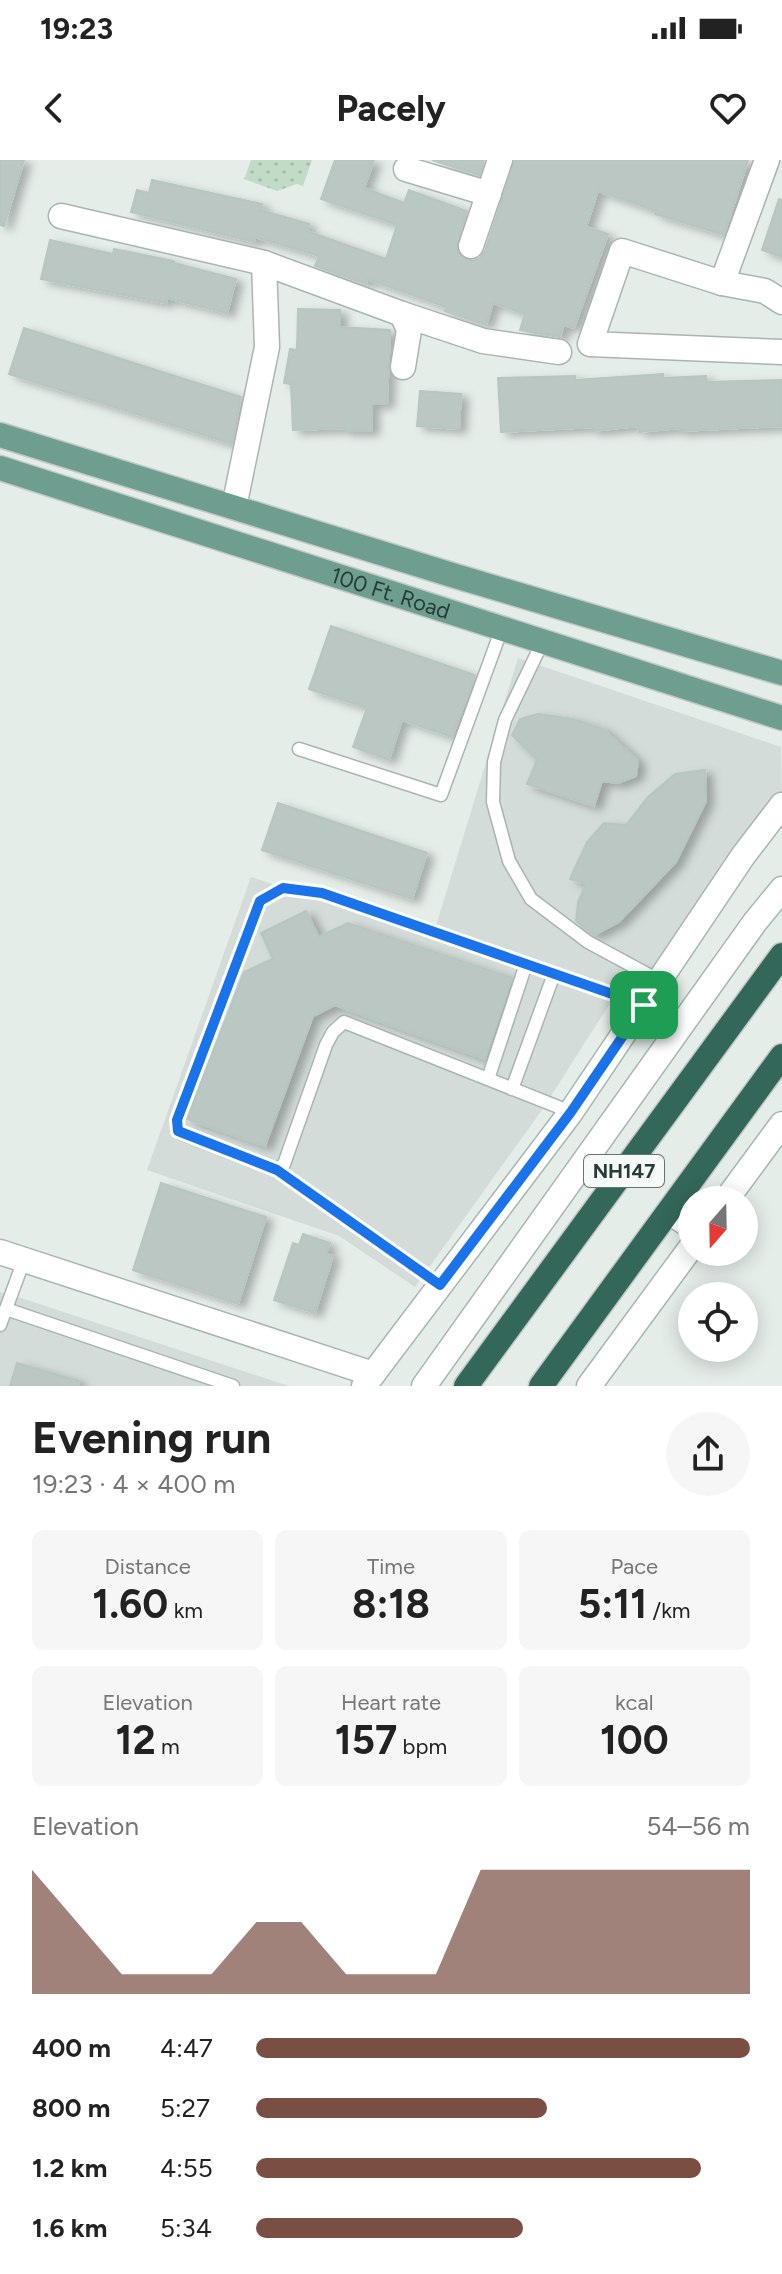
<!DOCTYPE html>
<html lang="en">
<head>
<meta charset="utf-8">
<style>
  :root { --surface:#fff; --page:#f6f6f6; --text:#222; --muted:#767676; --accent:#7a4e42 }
  body { margin:0; font-family:Figtree,sans-serif; background:var(--page); color:var(--text); height:100vh; display:flex; flex-direction:column; font-size:30px; white-space:nowrap }
  * { box-sizing:border-box; margin:0 }
  p { font-size:26px; color:var(--muted) }
  .icon { flex:none; width:44px; height:44px; fill:none; stroke:currentColor; stroke-width:2; stroke-linecap:round; stroke-linejoin:round }
  .map { position:relative; height:1226px; overflow:hidden }
  .sheet { display:flex; flex-direction:column; background:var(--surface); flex:1 }
  .sheet>* { flex:none }
  .needle { width:52px; rotate:200deg }
  .fabs { position:absolute; left:678px; top:1026px; display:grid; gap:16px }
  .fabs a { display:grid; place-items:center; width:80px; height:80px; border-radius:50%; background:var(--surface); box-shadow:0 4px 20px #0003; font-size:40px }
  .pin { position:absolute; display:grid; place-items:center; width:68px; height:68px; color:#fff; margin:-34px; border-radius:16px; box-shadow:0 4px 12px #0006 }
  .round { display:grid; place-items:center; flex:none; width:84px; height:84px; border-radius:42px; background:var(--page) }
  .overview { display:flex; align-items:center; justify-content:space-between; height:136px; padding:0 32px }
  h1 { font-size:44px; font-weight:700; line-height:60px }
  .metrics { display:grid; grid-template-columns:repeat(3,1fr); gap:12px; height:136px; padding:8px 32px }
  .metrics div { display:grid; align-content:center; border-radius:12px; background:var(--page); text-align:center }
  .metrics b { font-size:40px; font-weight:700 }
  .metrics small { font-size:22px; font-weight:400 }
  .metrics p { font-size:22px }
  .chart { height:224px; padding:16px 32px }
  .chart p { display:flex; justify-content:space-between }
  .chart svg { width:100%; height:144px; margin-top:8px; fill:var(--accent); opacity:.7 }
  ul { padding:0 32px; list-style:none; font-size:26px }
  li { display:grid; grid-template-columns:128px 96px 1fr; align-items:center; height:60px }
  li i { height:20px; border-radius:10px; background:var(--accent) }
  .status { display:flex; justify-content:space-between; align-items:center; height:56px; padding:0 40px; background:var(--surface); direction:ltr }
  .status svg { height:22px; fill:currentColor }
  header { display:flex; justify-content:space-between; align-items:center; height:104px; padding:0 32px; background:var(--surface); font-size:36px; font-weight:700 }
  .map>svg:first-child { display:block }
</style>
</head>
<body>
<div class="status"><b>19:23</b><svg viewBox="0 0 49 12"><path d="M0 12V9h3v3zM5 12V6h3v6zM10 12V3h3v9zM15 12V0h3v12zM26 1h20v11H26zM47 4h2v5h-2z"/></svg></div>
<header><svg class="icon" aria-label="back" viewBox="0 0 24 24"><path d="M15 5l-7 7 7 7"/></svg>Pacely<svg class="icon" aria-label="heart" viewBox="0 0 24 24"><path d="M12 20l-8-8c-3-5 5-10 8-4 3-6 11-1 8 4z"/></svg></header>
<div class="map">
<svg width="782" height="1226" viewBox="0 0 782 1226">
  <defs>
    <pattern id="green-dots" width="8" height="8" patternUnits="userSpaceOnUse" patternTransform="scale(2)"><rect width="8" height="8" fill="#c0dcc6"/><path d="M2 2h.1M6 6h.1" fill="none" stroke="#a5beab" stroke-width="1.8" stroke-linecap="round"/></pattern>
    <filter id="shadow"><feDropShadow dx="7" dy="4" stdDeviation="4" flood-color="#0004"/></filter>
  </defs>
  <rect width="100%" height="100%" fill="#e5ede9"/>
  <g fill="#d3dcd8">
    <polygon points="518,498 781,587 782,639 641,840 435,769"/>
    <polygon points="251,717 614,837 542,950 415,1127 339,1076 147,1010"/>
    <polygon points="0,1132 12,1135 289,1226 0,1226"/>
  </g>
  <polygon fill="url(#green-dots)" points="251,0 312,0 303,26 297,24 277,31 244,19"/>
  <g fill="#bac7c2" stroke="#b7c6bf" stroke-width="2" filter="url(#shadow)">
    <polygon points="0,0 24,0 4,66 0,65"/>
    <polygon points="335,0 374,0 364,28 404,43 409,30 467,51 456,88 460,96 473,101 480,98 485,91 515,0 748,0 724,75 655,54 656,51 598,31 586,67 608,74 574,168 564,165 560,177 520,170 525,154 493,143 486,165 445,151 446,147 367,119 366,124 315,106 319,96 255,77 254,82 131,52 137,30 149,33 152,20 262,44 261,50 309,64 307,71 386,99 397,65 321,39"/>
    <polygon points="432,0 484,0 479,15"/>
    <polygon points="779,39 782,40 782,97 762,90"/>
    <polygon points="50,80 113,94 114,89 174,101 174,103 236,119 227,153 167,138 166,143 41,119"/>
    <polygon points="298,149 340,150 340,167 390,170 387,244 372,244 372,271 345,271 345,268 293,270 291,224 284,223 290,189 297,190"/>
    <polygon points="24,168 241,237 232,284 9,214"/>
    <polygon points="663,214 663,218 706,216 707,222 782,220 782,266 680,271 680,268 639,272 638,266 593,271 593,267 501,272 498,218 575,216 575,220"/>
    <polygon points="420,231 461,234 459,269 417,266"/>
    <polygon points="331,466 475,515 452,577 402,560 389,600 353,587 367,548 309,529"/>
    <polygon points="538,554 573,559 603,569 638,601 636,616 618,623 602,621 594,646 527,624 537,600 512,575 520,559"/>
    <polygon points="705,610 706,641 676,702 619,762 594,775 576,761 578,742 586,724 570,719 587,682 604,663 626,665 648,637 675,614"/>
    <polygon points="278,643 427,693 412,739 262,690"/>
    <polygon points="306,751 319,777 348,763 512,818 485,899 335,845 313,856 265,986 187,959 244,812 273,799 261,773"/>
    <polygon points="161,1023 266,1057 238,1144 133,1110"/>
    <polygon points="303,1074 330,1083 326,1094 333,1096 315,1153 274,1140 293,1083 299,1085"/>
    <polygon points="17,1203 79,1221 78,1226 10,1226"/>
  </g>
  <g fill="none" stroke-linecap="round" stroke-linejoin="round">
    <g stroke="#a8b5b0" stroke-width="15">
      <g id="lane">
        <polyline points="543,481 505,560 494,602 493,642 509,701 531,739 588,782 660,821"/>
        <polyline points="299,589 441,635 502,468"/>
        <polyline points="488,919 526,804"/>
        <polyline points="512,929 554,814"/>
        <polyline points="571,952 344,862 333,872 326,885 284,1004 277,1010 183,974 178,971 177,960 260,741 283,728 322,733 644,845"/>
        <polyline points="277,1010 440,1125"/>
        <polyline points="6,1149 233,1226"/>
        <polyline points="0,1165 24,1100"/>
      </g>
    </g>
    <g stroke="#a8b5b0" stroke-width="27">
      <g id="street">
        <polyline points="406,9 489,34"/>
        <polyline points="61,56 264,103 267,187 234,347"/>
        <polyline points="471,86 500,0"/>
        <polyline points="264,103 402,154 409,170 403,207"/>
        <polyline points="722,123 767,0"/>
        <polyline points="782,142 765,131 722,123 622,91 590,184 782,192"/>
        <polyline points="402,154 483,181 559,192"/>
        <polyline points="0,1092 373,1214"/>
      </g>
    </g>
    <g stroke="#a4b8b0" stroke-width="27">
      <g id="secondary">
        <polyline points="726,1040 782,964"/>
        <polyline points="669,1052 692,1067"/>
        <polyline points="364,1226 571,952 743,696 782,645"/>
        <polyline points="424,1226 755,762 782,729"/>
        <polyline points="589,1226 692,1086"/>
      </g>
    </g>
    <g stroke="#c2c9c7" stroke-width="27">
      <g id="primary">
        <polyline points="0,275 452,415 782,513"/>
        <path id="s1" d="M0 308 782 558"/>
      </g>
    </g>
    <g stroke="#c2c9c7" stroke-width="27">
      <g id="highway">
        <polyline points="466,1226 782,795"/>
        <polyline points="541,1226 782,896"/>
      </g>
    </g>
    <use href="#lane" stroke="#fff" stroke-width="12"/>
    <use href="#street" stroke="#fff" stroke-width="24"/>
    <use href="#secondary" stroke="#fff" stroke-width="24"/>
    <use href="#primary" stroke="#6d9e90" stroke-width="24"/>
    <use href="#highway" stroke="#33675a" stroke-width="24"/>
  </g>
  <g fill="none" stroke-linecap="round" stroke-linejoin="round">
    <g stroke="#fff" stroke-width="16">
      <polygon id="route" points="283,728 322,733 644,845 571,952 440,1125 277,1010 178,971 177,960 260,741"/>
    </g>
    <use href="#route" stroke="#1a73e8" stroke-width="10"/>
  </g>
  <g text-anchor="middle" dominant-baseline="central" stroke-width="7" stroke-linejoin="round" paint-order="stroke">
    <rect fill="#f5f9f7" stroke="#637570" stroke-width="2" x="584" y="995" width="80" height="32" rx="6"/>
    <g font-size="20" font-weight="bold" fill="#253d36">
      <text x="624" y="1011">NH147</text>
    </g>
    <g font-size="22" fill="#253d36" stroke="#f5f9f7">
      <text stroke="none"><textPath href="#s1" startOffset="410">100 Ft. Road</textPath></text>
    </g>
  </g>
</svg>
<div class="fabs">
<a><svg class="needle" viewBox="-14 -14 28 28"><path d="M0-13l5 13h-10z" fill="#e53935"/><path d="M0 13l5-13h-10z" fill="#767676"/></svg></a>
<a><svg class="icon" aria-label="locate" viewBox="0 0 24 24"><circle cx="12" cy="12" r="6"/><path d="M12 2v4M12 18v4M2 12h4M18 12h4"/></svg></a>
</div>
<div class="pin" style="left:644px;top:845px;background:#1e9e55"><svg class="icon" aria-label="arrive" viewBox="0 0 24 24"><path d="M6 21V4h12l-3 4 3 4H6"/></svg></div>
</div>
<section class="sheet">
<div class="overview"><div><h1>Evening run</h1><p>19:23 · 4 × 400 m</p></div><a class="round"><svg class="icon" aria-label="share" viewBox="0 0 24 24"><path d="M12 15V3M7 8l5-5 5 5M5 13v7h14v-7"/></svg></a></div>
<div class="metrics">
<div><p>Distance</p><b>1.60<small> km</small></b></div>
<div><p>Time</p><b>8:18</b></div>
<div><p>Pace</p><b>5:11<small> /km</small></b></div>
</div>
<div class="metrics">
<div><p>Elevation</p><b>12<small> m</small></b></div>
<div><p>Heart rate</p><b>157<small> bpm</small></b></div>
<div><p>kcal</p><b>100</b></div>
</div>
<div class="chart"><p><span>Elevation</span>54–56 m</p>
<svg viewBox="0 0 160 44" preserveAspectRatio="none"><path d="M0 44V6L10 22L20 38L30 38L40 38L50 22L60 22L70 38L80 38L90 38L100 6L110 6L120 6L130 6L140 6L150 6L160 6V44z"/></svg>
</div>
<ul>
<li><b>400 m</b>4:47<i style="width:100%"></i></li>
<li><b>800 m</b>5:27<i style="width:59%"></i></li>
<li><b>1.2 km</b>4:55<i style="width:90%"></i></li>
<li><b>1.6 km</b>5:34<i style="width:54%"></i></li>
</ul>
</section>
</body>
</html>
